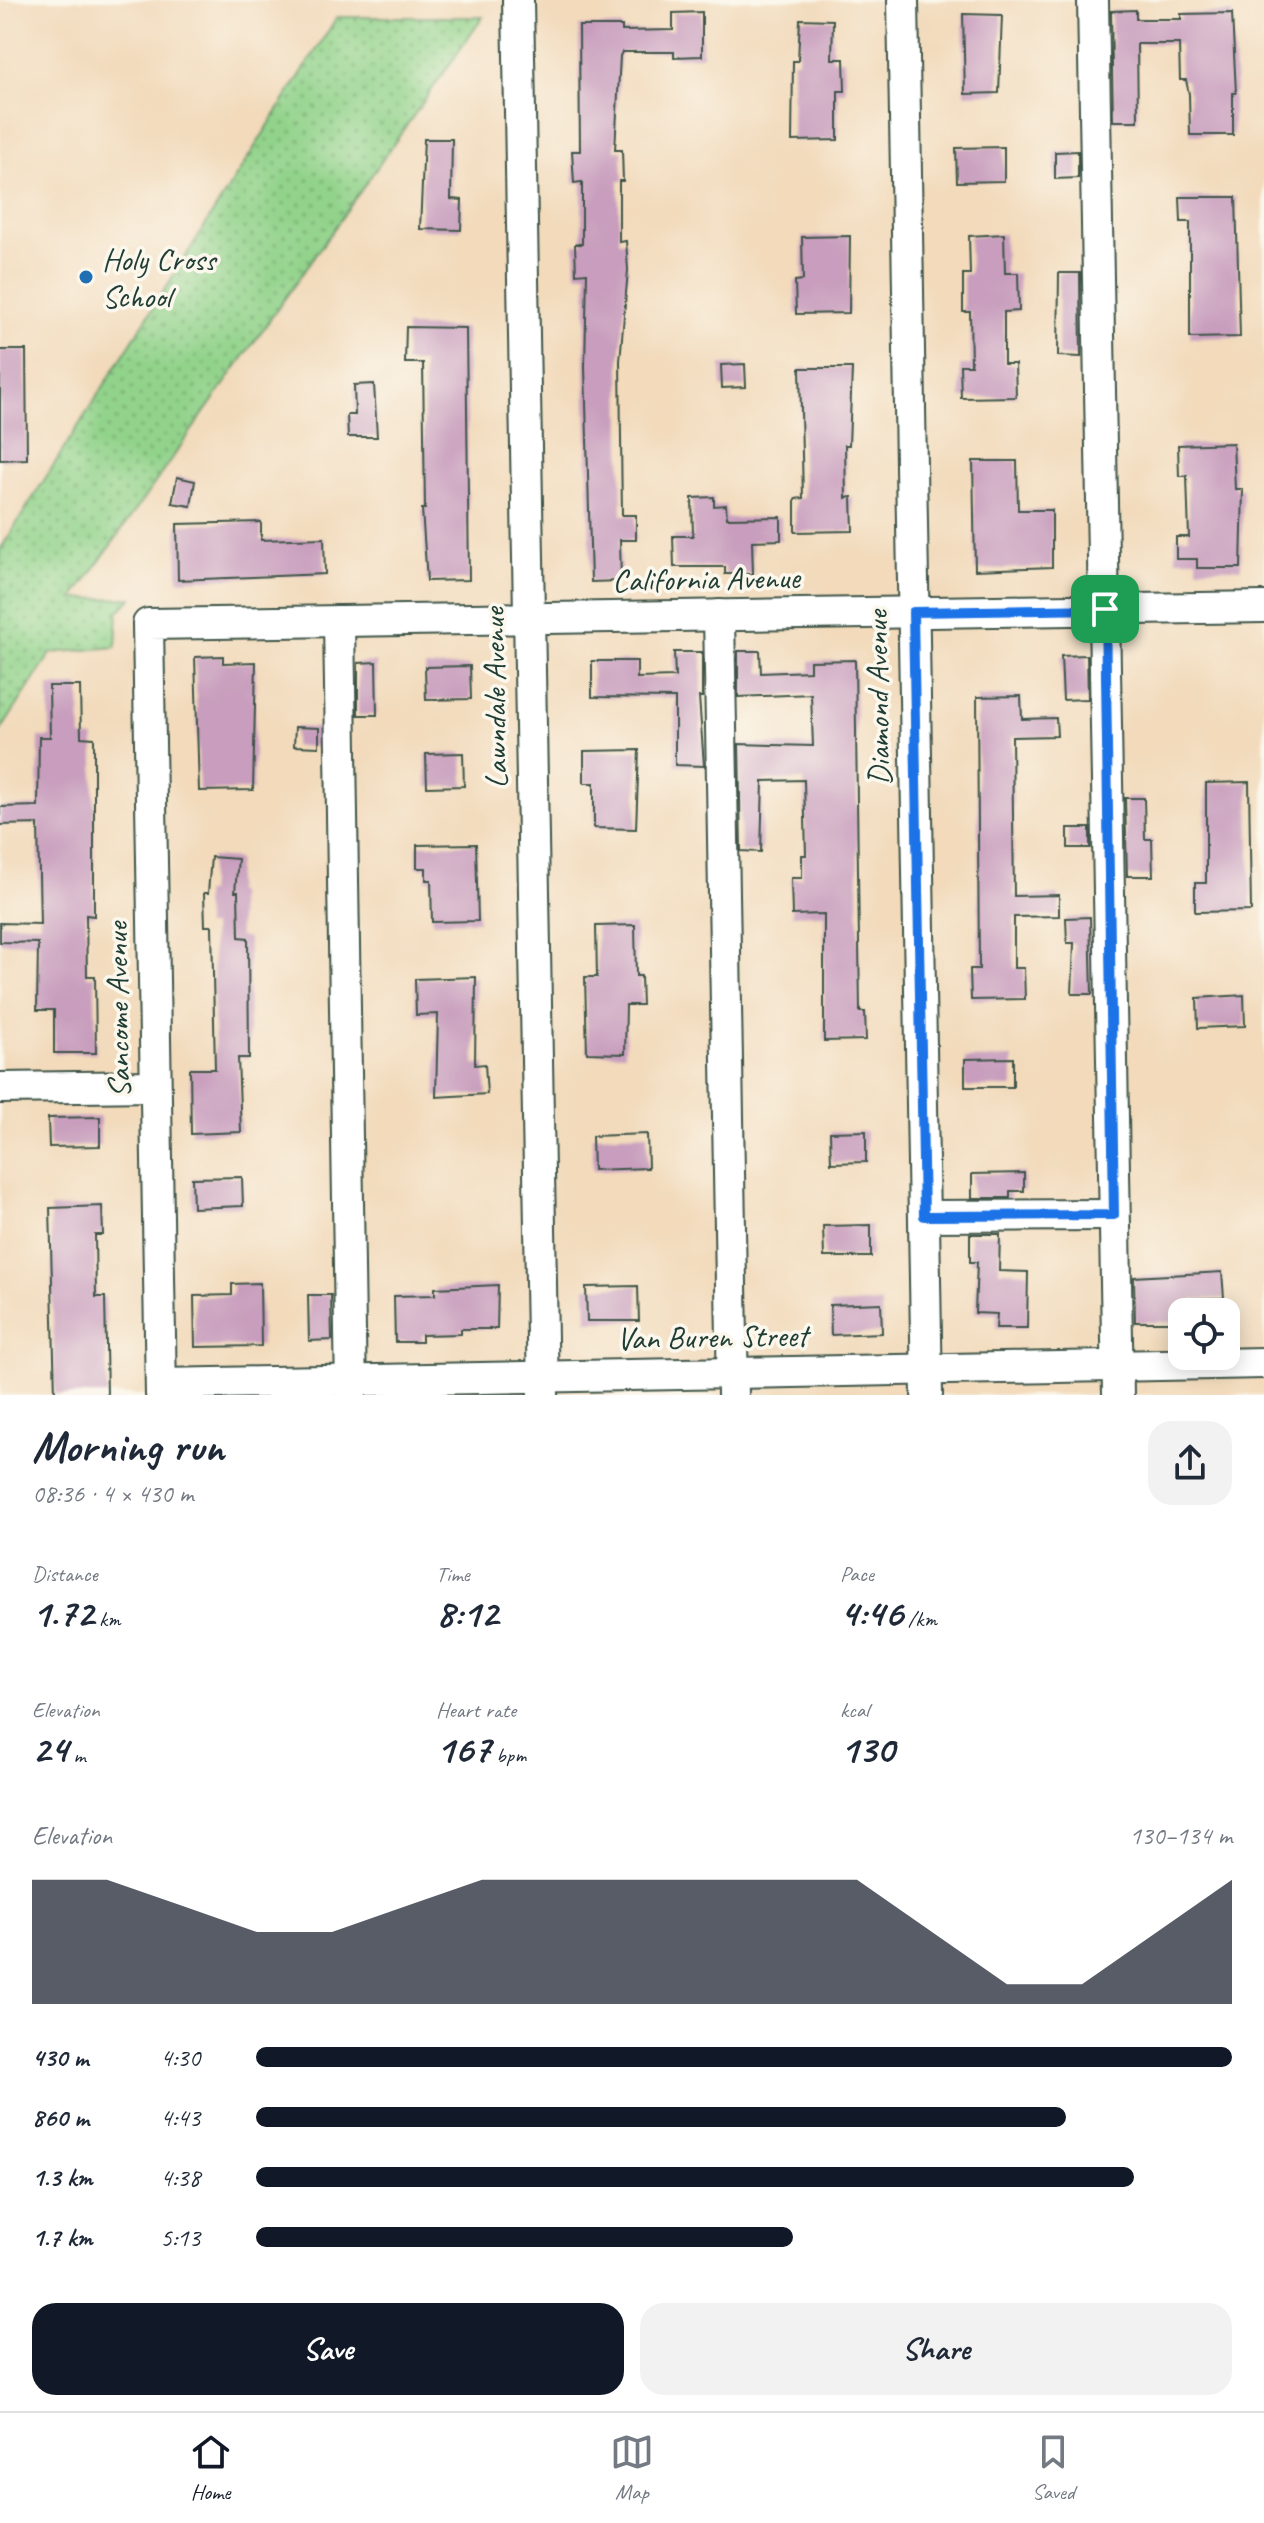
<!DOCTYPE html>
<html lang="en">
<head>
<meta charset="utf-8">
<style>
  :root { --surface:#fff; --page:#f2f2f3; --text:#1f2937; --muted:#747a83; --line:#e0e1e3; --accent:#111827 }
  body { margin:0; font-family:Caveat,sans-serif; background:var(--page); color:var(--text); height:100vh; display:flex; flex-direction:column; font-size:30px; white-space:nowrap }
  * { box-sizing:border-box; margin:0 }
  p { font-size:26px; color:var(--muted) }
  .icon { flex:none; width:44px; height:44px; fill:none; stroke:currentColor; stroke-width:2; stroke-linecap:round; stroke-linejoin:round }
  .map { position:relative; height:1395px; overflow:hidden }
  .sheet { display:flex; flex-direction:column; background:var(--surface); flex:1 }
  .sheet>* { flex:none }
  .controls { position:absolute; left:1168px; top:1298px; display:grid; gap:16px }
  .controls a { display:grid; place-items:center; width:72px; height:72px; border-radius:16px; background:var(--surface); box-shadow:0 4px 20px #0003; font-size:40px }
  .pin { position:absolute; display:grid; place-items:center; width:68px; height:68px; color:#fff; margin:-34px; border-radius:16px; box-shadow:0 4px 12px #0006 }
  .round { display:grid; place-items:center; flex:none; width:84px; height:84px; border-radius:24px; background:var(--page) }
  .overview { display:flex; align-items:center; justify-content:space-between; height:136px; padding:0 32px }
  h1 { font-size:44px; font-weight:700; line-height:60px }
  .figures { display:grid; grid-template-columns:repeat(3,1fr); gap:12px; height:136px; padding:8px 32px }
  .figures div { display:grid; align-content:center }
  .figures b { font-size:40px; font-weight:700 }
  .figures small { font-size:22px; font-weight:400 }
  .figures p { font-size:22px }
  .chart { height:224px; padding:16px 32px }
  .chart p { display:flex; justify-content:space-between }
  .chart svg { width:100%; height:144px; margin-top:8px; fill:var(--accent); opacity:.7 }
  .button { display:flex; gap:16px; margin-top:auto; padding:16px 32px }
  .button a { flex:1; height:92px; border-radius:24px; background:var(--accent); color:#fff; font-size:32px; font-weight:700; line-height:92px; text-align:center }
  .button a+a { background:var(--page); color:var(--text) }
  ul { padding:0 32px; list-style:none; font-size:26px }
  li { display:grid; grid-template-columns:128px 96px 1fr; align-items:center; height:60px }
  li i { height:20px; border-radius:10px; background:var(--accent) }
  .dock { display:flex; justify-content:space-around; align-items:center; height:112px; border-top:2px solid var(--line); background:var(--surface); font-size:22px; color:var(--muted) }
  .dock a { display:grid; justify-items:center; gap:4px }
  .dock .selected { color:var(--accent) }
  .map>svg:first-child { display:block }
</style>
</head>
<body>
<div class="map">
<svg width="1264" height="1395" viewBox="0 0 1264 1395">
  <defs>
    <pattern id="park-dots" width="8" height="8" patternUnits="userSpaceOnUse" patternTransform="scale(2)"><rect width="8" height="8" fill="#92d38b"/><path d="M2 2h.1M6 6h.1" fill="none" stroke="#77ac72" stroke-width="1.8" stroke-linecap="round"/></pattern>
  </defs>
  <rect width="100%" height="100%" fill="#fbf7ec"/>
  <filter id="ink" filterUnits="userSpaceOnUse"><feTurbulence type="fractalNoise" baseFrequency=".0125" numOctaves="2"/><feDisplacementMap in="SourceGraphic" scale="16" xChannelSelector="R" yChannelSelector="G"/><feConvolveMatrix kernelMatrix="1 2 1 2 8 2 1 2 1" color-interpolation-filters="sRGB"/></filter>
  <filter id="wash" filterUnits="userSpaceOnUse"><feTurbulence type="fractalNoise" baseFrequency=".006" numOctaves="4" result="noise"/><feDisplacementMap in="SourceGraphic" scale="32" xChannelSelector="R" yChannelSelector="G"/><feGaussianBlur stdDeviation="1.8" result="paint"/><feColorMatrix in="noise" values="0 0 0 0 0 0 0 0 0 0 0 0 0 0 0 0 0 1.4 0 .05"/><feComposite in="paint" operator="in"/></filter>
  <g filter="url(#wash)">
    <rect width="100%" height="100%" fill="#f2dabb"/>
    <polygon fill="url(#park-dots)" stroke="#588860" stroke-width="2" points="337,17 483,17 73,599 132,598 118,612 116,647 51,653 0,732 0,550"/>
    <g id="blocks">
      <g fill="#c89dbd">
        <polygon points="1136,10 1136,19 1181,19 1181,14 1232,13 1236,93 1233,93 1233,135 1190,135 1189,94 1186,80 1180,80 1179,44 1137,44 1138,121 1113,121 1111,11"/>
        <polygon points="702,12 702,56 674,57 674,52 622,52 620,56 615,150 622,150 623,181 619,181 619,242 626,241 628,270 620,361 622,515 636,515 636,540 620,540 621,581 591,582 585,367 587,273 576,274 575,244 582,244 582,182 574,183 572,151 580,151 579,26 622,26 622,31 673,30 673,13"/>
        <polygon points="963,14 1002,15 999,93 965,94"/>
        <polygon points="800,19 833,20 832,59 844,59 845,91 838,91 838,140 792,141 793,61 798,61"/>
        <polygon points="424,139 452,139 451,199 462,200 461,230 420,229"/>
        <polygon points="1004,147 1004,181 957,182 956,148"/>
        <polygon points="1078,151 1078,178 1055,179 1055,152"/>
        <polygon points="1180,197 1236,197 1240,337 1190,338 1190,222 1181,222"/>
        <polygon points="1004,234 1005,273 1018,273 1019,311 1004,312 1004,364 1015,364 1016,397 961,398 960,365 971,365 970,312 963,312 963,274 970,274 969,236"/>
        <polygon points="850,236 849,313 796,314 795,281 803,280 802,237"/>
        <polygon points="1059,273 1080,273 1081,357 1058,356"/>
        <polygon points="406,327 466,328 469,580 427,581 422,509 425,509 423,363 405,363"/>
        <polygon points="0,350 26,350 27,459 0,460"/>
        <polygon points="745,364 746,387 722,388 721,365"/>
        <polygon points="800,368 852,368 849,445 845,445 846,498 852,497 853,531 795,532 795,499 803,498"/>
        <polygon points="374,384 377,437 348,437 347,415 355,415 354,385"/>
        <polygon points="1233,443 1235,489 1243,489 1241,568 1197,568 1197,559 1176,559 1176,537 1189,537 1187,476 1179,476 1178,445"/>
        <polygon points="973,461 1017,461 1018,510 1052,510 1052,567 975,570"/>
        <polygon points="177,477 195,481 191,506 172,503"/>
        <polygon points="714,497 714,506 726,505 727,518 781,517 781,540 752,541 753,574 725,574 725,567 674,567 673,536 693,536 692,498"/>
        <polygon points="261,522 261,540 324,538 325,574 178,580 177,524"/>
        <polygon points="738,651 760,651 761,673 810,671 810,661 855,660 860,1012 865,1012 866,1040 824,1041 824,914 792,915 791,878 802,878 802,855 806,855 804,780 763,781 761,852 741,851 739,744 813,746 811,694 738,697"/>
        <polygon points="674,652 702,652 702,697 699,697 704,766 675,765 675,698 592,697 592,661 637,661 637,678 675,677"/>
        <polygon points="1087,655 1088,699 1063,700 1061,656"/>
        <polygon points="223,656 223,663 256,662 253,790 199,791 195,657"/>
        <polygon points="376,662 377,715 358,715 358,663"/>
        <polygon points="470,666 471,699 426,700 425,667"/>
        <polygon points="49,686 80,686 81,737 94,738 94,916 86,915 87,976 95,976 96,1053 54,1053 54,1010 37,1010 38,943 0,942 0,923 40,924 38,824 0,825 0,807 38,806 39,737 50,737"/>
        <polygon points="1021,696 1022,719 1056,718 1057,736 1012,737 1014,896 1059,895 1059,916 1014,917 1014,968 1024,968 1025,999 971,1000 970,969 979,969 977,697"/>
        <polygon points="295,727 319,728 319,747 294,746"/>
        <polygon points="639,750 636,829 594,828 594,783 584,783 584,751"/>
        <polygon points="463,753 464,786 427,787 426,754"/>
        <polygon points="1249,782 1251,911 1195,912 1195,883 1206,883 1206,783"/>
        <polygon points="1125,798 1144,798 1145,839 1152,839 1153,876 1127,876"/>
        <rect x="1068" y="828" width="22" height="20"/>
        <polygon points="476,844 478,921 432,922 431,880 426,880 426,868 417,868 417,845"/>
        <polygon points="211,857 238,859 235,892 238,892 239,937 248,938 249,1058 238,1058 241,1132 191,1134 190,1069 215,1069 212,926 205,926 204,893 208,893"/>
        <polygon points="1090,917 1092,994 1072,994 1074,943 1067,943 1066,918"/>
        <polygon points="635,925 636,976 641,976 642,1005 626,1005 625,1054 587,1053 585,977 597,977 596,926"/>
        <polygon points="476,977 475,1065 485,1064 487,1094 436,1097 438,1014 416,1015 415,979"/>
        <polygon points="1244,995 1245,1026 1198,1028 1197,998"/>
        <polygon points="1013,1058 1013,1087 965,1087 965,1059"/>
        <polygon points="100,1117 100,1146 49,1147 48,1118"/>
        <polygon points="866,1131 866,1162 831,1163 830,1132"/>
        <polygon points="647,1134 648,1168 593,1170 592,1136"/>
        <polygon points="1024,1173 1024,1191 1010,1191 1010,1198 972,1198 972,1174"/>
        <polygon points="242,1177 243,1206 193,1208 192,1178"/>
        <polygon points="102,1206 103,1235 95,1235 96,1297 105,1297 107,1395 55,1395 50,1208"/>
        <polygon points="871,1225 871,1257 824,1257 823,1226"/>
        <polygon points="970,1234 1000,1234 999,1271 1028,1272 1027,1328 996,1328 997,1314 975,1313 977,1262 970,1262"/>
        <polygon points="1222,1272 1224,1298 1193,1299 1194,1312 1182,1312 1182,1322 1135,1322 1134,1277"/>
        <polygon points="260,1283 261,1346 195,1347 194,1296 232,1295 232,1284"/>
        <polygon points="498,1285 497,1329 461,1329 461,1334 422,1335 422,1342 395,1342 394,1296 435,1295 435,1288"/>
        <polygon points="638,1286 639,1321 587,1321 586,1287"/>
        <polygon points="308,1295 331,1295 332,1340 309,1341"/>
        <polygon points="881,1303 882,1333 831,1335 830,1305"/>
      </g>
    </g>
  </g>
  <g filter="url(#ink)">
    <use href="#blocks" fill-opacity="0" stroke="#3f5548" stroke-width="2"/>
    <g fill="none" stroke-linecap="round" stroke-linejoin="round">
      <g stroke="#3f5548" stroke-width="34">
        <g id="minor">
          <polyline points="518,0 543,1395"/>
          <polyline points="903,0 927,1395"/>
          <polyline points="1093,0 1118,1395"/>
          <polyline points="719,615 733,1395"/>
          <polyline points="339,621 351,1395"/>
          <polyline points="0,1088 155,1086"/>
          <polyline points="924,1216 1114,1215"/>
          <polyline points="161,1384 1264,1363"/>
          <polyline points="161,1395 148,624 1264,607"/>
        </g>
      </g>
      <use href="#minor" stroke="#fff" stroke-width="30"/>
    </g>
  </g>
  <g fill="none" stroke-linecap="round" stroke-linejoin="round" filter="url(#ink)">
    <g stroke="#fff" stroke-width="16">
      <polygon id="route" points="1105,609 1114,1215 924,1216 913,612"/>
    </g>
    <use href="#route" stroke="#1a73e8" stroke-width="10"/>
  </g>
  <circle fill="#1f6fb2" stroke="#fbf7ec" stroke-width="3" cx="86" cy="277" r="8"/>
  <g text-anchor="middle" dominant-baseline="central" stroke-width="7" stroke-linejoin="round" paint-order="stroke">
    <g font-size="32" fill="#1f3d34" stroke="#fbf7ec" text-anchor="start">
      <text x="102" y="259">Holy Cross<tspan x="102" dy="37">School</tspan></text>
    </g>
    <g font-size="32" fill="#1f3d34" stroke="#fbf7ec">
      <text transform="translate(706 579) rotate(-1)">California Avenue</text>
      <text transform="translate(495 698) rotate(-91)">Lawndale Avenue</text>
      <text transform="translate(878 698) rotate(-91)">Diamond Avenue</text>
      <text transform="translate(118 1010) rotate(-91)">Sancome Avenue</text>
      <text transform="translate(712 1337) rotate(-1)">Van Buren Street</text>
    </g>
  </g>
</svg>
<div class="controls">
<a><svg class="icon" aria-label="locate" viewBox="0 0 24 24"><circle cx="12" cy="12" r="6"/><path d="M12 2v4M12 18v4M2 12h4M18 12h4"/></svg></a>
</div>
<div class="pin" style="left:1105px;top:609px;background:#1e9e55"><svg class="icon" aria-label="arrive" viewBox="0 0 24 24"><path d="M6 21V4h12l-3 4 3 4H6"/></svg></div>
</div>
<section class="sheet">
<div class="overview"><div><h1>Morning run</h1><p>08:36 · 4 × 430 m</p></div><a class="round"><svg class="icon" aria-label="share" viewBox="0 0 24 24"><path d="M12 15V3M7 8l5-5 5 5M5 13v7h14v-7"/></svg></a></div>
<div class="figures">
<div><p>Distance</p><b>1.72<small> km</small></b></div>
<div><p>Time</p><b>8:12</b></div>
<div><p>Pace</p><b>4:46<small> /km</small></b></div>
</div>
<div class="figures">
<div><p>Elevation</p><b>24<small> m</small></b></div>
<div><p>Heart rate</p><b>167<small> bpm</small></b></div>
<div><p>kcal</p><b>130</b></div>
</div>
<div class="chart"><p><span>Elevation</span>130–134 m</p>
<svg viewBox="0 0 160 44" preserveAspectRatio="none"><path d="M0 44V6L10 6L20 14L30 22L40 22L50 14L60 6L70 6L80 6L90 6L100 6L110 6L120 22L130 38L140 38L150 22L160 6V44z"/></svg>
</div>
<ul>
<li><b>430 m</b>4:30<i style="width:100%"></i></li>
<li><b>860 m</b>4:43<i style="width:83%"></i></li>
<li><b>1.3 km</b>4:38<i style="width:90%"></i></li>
<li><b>1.7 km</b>5:13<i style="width:55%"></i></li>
</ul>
<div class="button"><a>Save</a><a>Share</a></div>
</section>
<nav class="dock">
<a class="selected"><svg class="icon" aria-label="home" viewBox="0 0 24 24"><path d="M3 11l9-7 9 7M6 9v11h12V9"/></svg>Home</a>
<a><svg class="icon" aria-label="map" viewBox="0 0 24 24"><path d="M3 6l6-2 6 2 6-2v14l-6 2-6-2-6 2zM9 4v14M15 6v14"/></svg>Map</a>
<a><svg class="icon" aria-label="saved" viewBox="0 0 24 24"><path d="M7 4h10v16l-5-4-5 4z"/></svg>Saved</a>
</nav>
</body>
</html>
